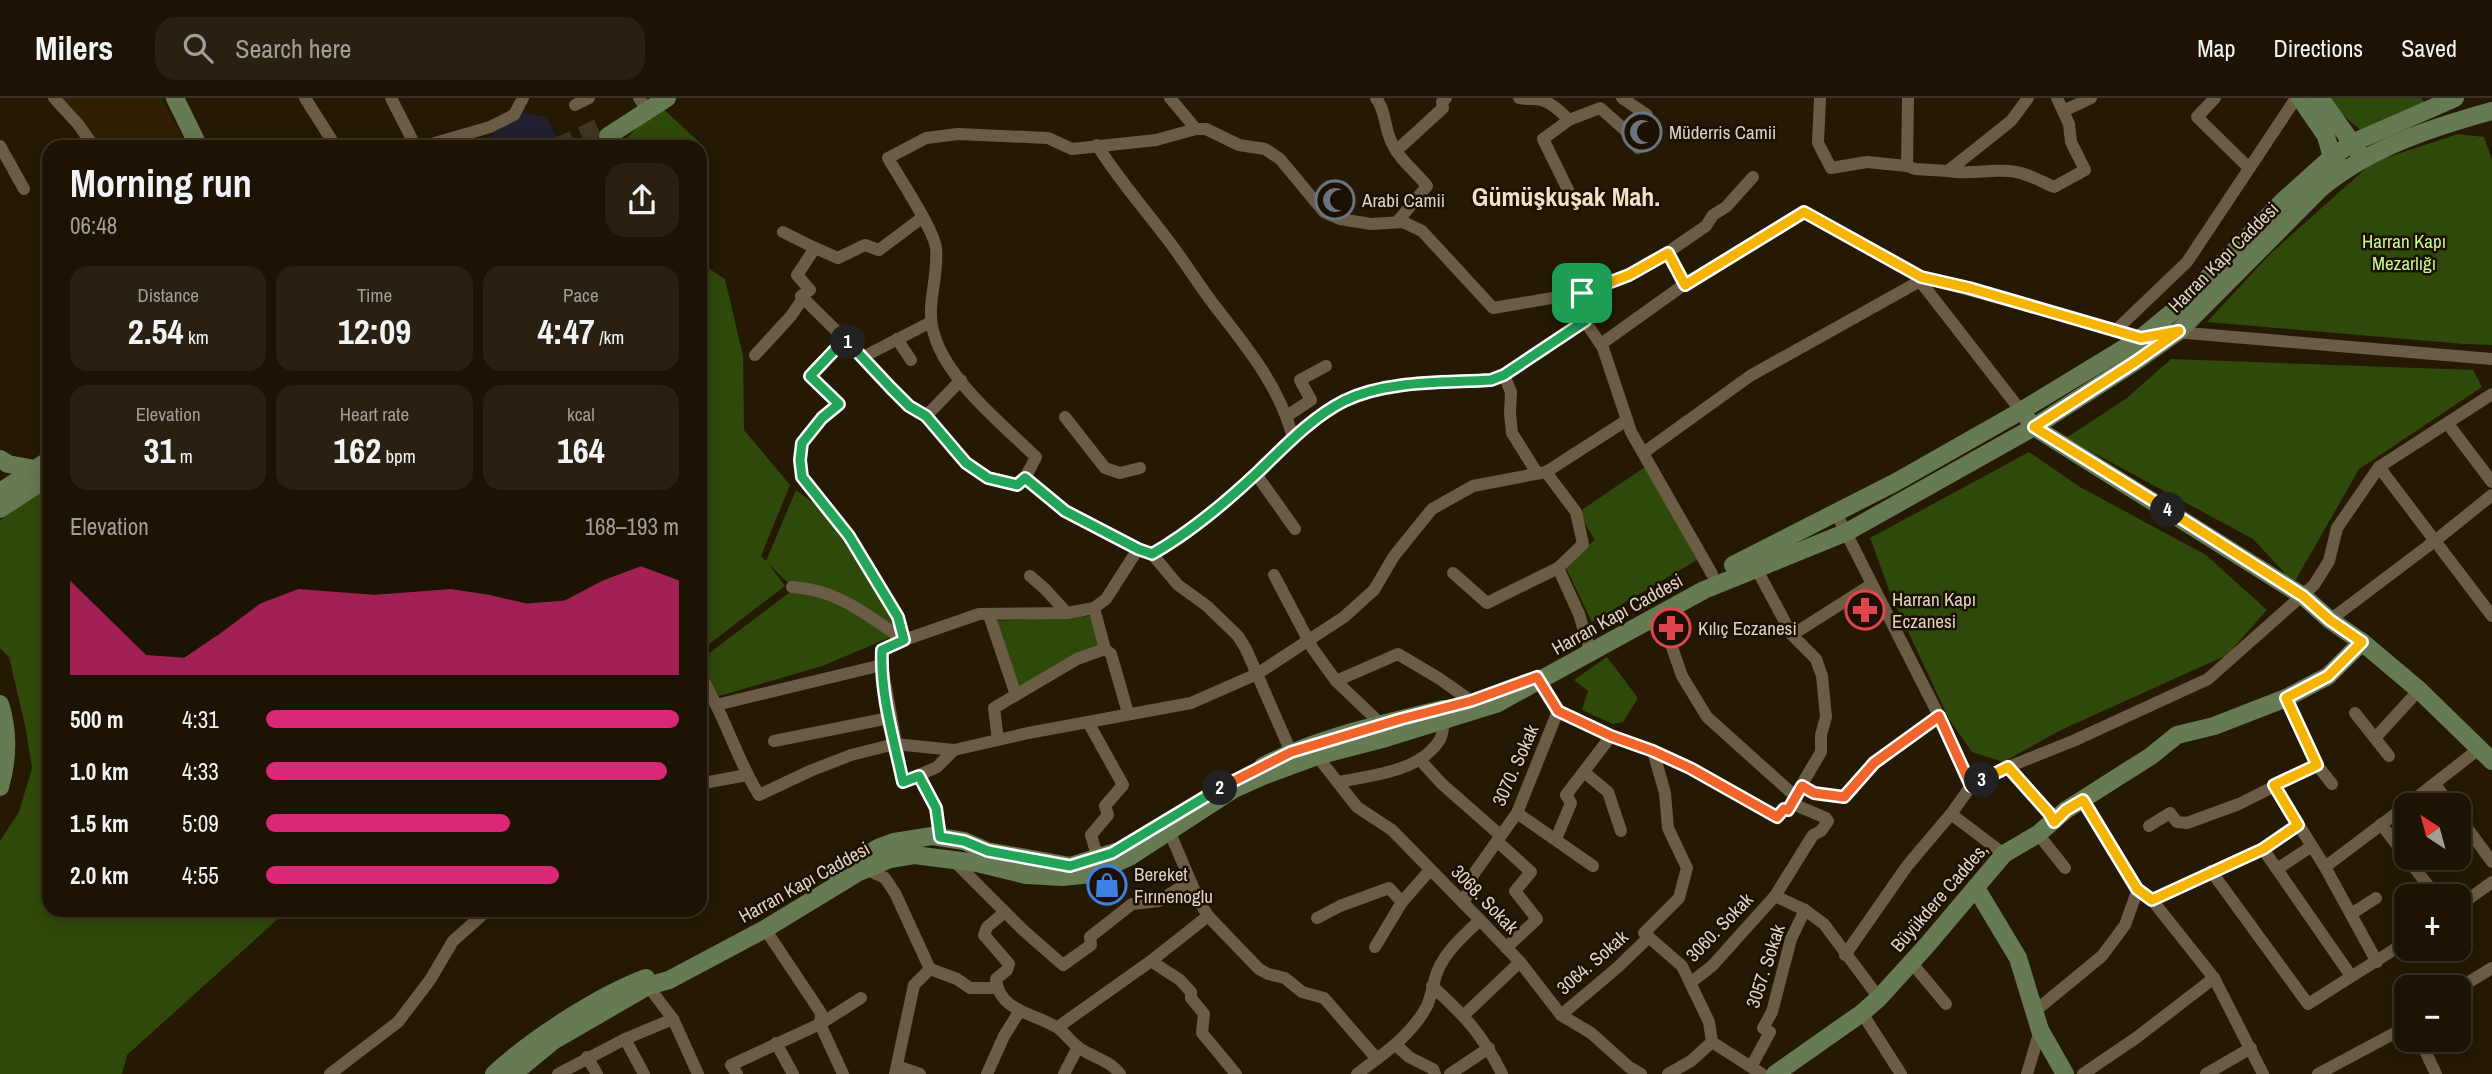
<!DOCTYPE html>
<html lang="en">
<head>
<meta charset="utf-8">
<style>
  :root { --surface:#1c1302; --page:#292011; --text:#f1f3f6; --muted:#a09e99; --line:#3a3224; --accent:#db2777 }
  body { margin:0; font-family:"Archivo Narrow",sans-serif; background:var(--page); color:var(--text); height:100vh; display:flex; flex-direction:column; font-size:26px; white-space:nowrap }
  * { box-sizing:border-box; margin:0 }
  p { font-size:23px; color:var(--muted) }
  .icon { flex:none; width:38px; height:38px; fill:none; stroke:currentColor; stroke-width:2; stroke-linecap:round; stroke-linejoin:round }
  .map { position:relative; flex:1; overflow:hidden }
  .details { position:absolute; left:42px; top:42px; width:665px; height:777px; display:flex; flex-direction:column; background:var(--surface); border-radius:21px; box-shadow:0 4px 18px #0003,0 0 0 2px var(--line) }
  .details>* { flex:none }
  .needle { width:46px; rotate:324deg }
  .controls { position:absolute; left:2394px; top:695px; display:grid; gap:14px }
  .controls a { display:grid; place-items:center; width:77px; height:77px; border-radius:14px; background:var(--surface); box-shadow:0 4px 18px #0003,0 0 0 2px var(--line); font-size:35px }
  .pin { position:absolute; display:grid; place-items:center; width:60px; height:60px; color:#fff; margin:-30px; border-radius:14px; box-shadow:0 4px 10px #0006 }
  .km { position:absolute; width:35px; height:35px; margin:-18px; border-radius:50%; background:#222; color:#fff; font-size:19px; line-height:35px; text-align:center }
  .round { display:grid; place-items:center; flex:none; width:74px; height:74px; border-radius:21px; background:var(--page) }
  .head { display:flex; align-items:center; justify-content:space-between; height:119px; padding:0 28px }
  h1 { font-size:38px; font-weight:800; line-height:52px }
  .metrics { display:grid; grid-template-columns:repeat(3,1fr); gap:10px; height:119px; padding:7px 28px }
  .metrics div { display:grid; align-content:center; border-radius:18px; background:var(--page); text-align:center }
  .metrics b { font-size:35px; font-weight:800 }
  .metrics small { font-size:19px; font-weight:400 }
  .metrics p { font-size:19px }
  .chart { height:196px; padding:14px 28px }
  .chart p { display:flex; justify-content:space-between }
  .chart svg { width:100%; height:126px; margin-top:7px; fill:var(--accent); opacity:.7 }
  ul { padding:0 28px; list-style:none; font-size:23px }
  li { display:grid; grid-template-columns:112px 84px 1fr; align-items:center; height:52px }
  li i { height:18px; border-radius:9px; background:var(--accent) }
  header { display:flex; align-items:center; gap:42px; box-sizing:border-box; height:98px; padding:0 35px; background:var(--surface); border-bottom:2px solid var(--line) }
  header strong { font-size:33px }
  nav { display:flex; gap:38px; margin-inline-start:auto; font-size:24px }
  .search { width:490px; height:63px; background:var(--page); display:flex; align-items:center; gap:18px; box-sizing:border-box; padding:0 24px; border-radius:21px; color:var(--muted); font-size:26px }
  .map>svg:first-child { display:block }
</style>
</head>
<body>
<header>
<strong>Milers</strong>
<div class="search"><svg class="icon" aria-label="search" viewBox="0 0 24 24"><circle cx="10" cy="10" r="6"/><path d="M15 15l6 6"/></svg>Search here</div>
<nav><a>Map</a><a>Directions</a><a>Saved</a></nav>
</header>
<div class="map">
<svg width="2492" height="976" viewBox="0 0 2492 976">
  <rect width="100%" height="100%" fill="#251903"/>
  <polygon fill="#222030" points="516,13 546,19 558,42 542,49 469,49 494,37 494,32"/>
  <polygon fill="#301f02" points="61,0 161,0 188,49 96,49"/>
  <g fill="#2f490a">
    <polygon points="2329,0 2421,0 2426,6 2362,33 2340,15"/>
    <polygon points="658,6 699,44 695,49 619,49"/>
    <polygon points="2458,36 2484,39 2492,62 2492,247 2464,246 2207,224 2270,156 2373,64"/>
    <polygon points="700,165 725,181 743,258 744,332 790,387 761,458 766,463 796,392 823,412 894,520 891,539 822,568 719,598 700,568 700,562 794,491 768,465 785,488 700,553"/>
    <polygon points="2171,261 2473,272 2482,289 2359,371 2294,485 2253,441 2066,340 2127,300"/>
    <polygon points="2029,354 2080,389 2206,457 2267,512 2227,557 2061,632 2003,664 1972,654 1949,621 1891,497 1870,440"/>
    <polygon points="1645,369 1697,462 1592,524 1564,466 1595,442 1581,419 1583,411"/>
    <polygon points="49,389 49,812 288,812 127,957 122,976 0,976 0,743 19,714 32,670 25,627 9,559 0,550 0,422"/>
    <polygon points="1090,518 1099,547 1017,592 992,523"/>
    <polygon points="1607,559 1638,600 1623,624 1613,626 1582,612 1588,593 1574,582"/>
  </g>
  <g fill="none" stroke-linecap="round" stroke-linejoin="round">
    <polyline stroke="#403520" stroke-width="18" stroke-dasharray="18 9" stroke-linecap="butt" points="557,49 604,27"/>
    <g stroke="#6b5c45" stroke-width="12">
      <polyline points="54,0 78,26 94,49"/>
      <polyline points="305,0 336,49"/>
      <polyline points="391,0 416,49"/>
      <polyline points="639,0 644,7"/>
      <polyline points="1170,0 1196,31"/>
      <path d="M1376 0C1386 13 1384 28 1391 43 1398 60 1415 73 1427 88L1397 124"/>
      <path d="M1519 0C1527 2 1534 0 1541 2 1552 5 1561 14 1569 22L1600 10 1625 32 1638 50"/>
      <polyline points="1622,0 1647,17"/>
      <polyline points="1820,0 1818,45 1831,70 1867,64 1907,68 1915,71 1948,73 2011,23 2028,0"/>
      <polyline points="2215,0 2197,19 2249,70"/>
      <polyline points="575,7 589,0"/>
      <polyline points="2063,13 2091,0"/>
      <polyline points="1569,22 1543,41 1571,98"/>
      <path d="M1097 47C1118 81 1144 110 1168 142 1185 164 1200 189 1218 212 1249 252 1280 290 1293 340"/>
      <polyline points="0,48 24,91"/>
      <polyline points="421,49 490,29 514,17 523,0"/>
      <polyline points="1396,53 1443,10 1442,4 1446,0"/>
      <polyline points="1907,68 1908,0"/>
      <path d="M1948 73C1971 77 1994 70 2016 74 2029 76 2042 84 2054 89L2085 72 2071 44 2069 26 2057 0"/>
      <path d="M783 134 815 150 797 177 810 192 801 198 863 259 891 291 909 308 926 318 966 365 988 380 1018 387 1025 380 1036 359C1002 326 947 282 934 236 925 208 939 179 936 150 934 132 899 79 888 60L926 40 958 36 1048 40 1072 51 1156 42 1196 31H1206L1239 47 1265 51 1280 61 1324 114 1340 121 1371 126 1403 124 1422 133 1493 210 1582 195 1629 177 1668 154 1706 128 1713 117 1726 109 1753 79"/>
      <polyline points="815,150 838,160 865,147 879,152 923,119"/>
      <polyline points="1668,154 1685,186"/>
      <polyline points="1921,179 1920,183 2021,313"/>
      <polyline points="1585,223 1603,250 1631,334 1712,476"/>
      <polyline points="2115,233 2187,164 2296,0"/>
      <polyline points="2175,234 2492,261"/>
      <polyline points="897,241 911,262"/>
      <polyline points="1601,246 1685,186 1804,115 1921,179 2143,239"/>
      <polyline points="755,257 791,218 803,200"/>
      <polyline points="863,259 931,224"/>
      <polyline points="1504,277 1511,294 1510,316 1512,335 1537,375"/>
      <polyline points="926,318 961,282"/>
      <polyline points="1287,318 1311,302 1300,282 1326,268"/>
      <polyline points="1065,319 1105,370 1120,375 1140,370"/>
      <polyline points="2448,326 2492,384"/>
      <polyline points="1643,355 1750,278 1920,183"/>
      <polyline points="2379,369 2492,518"/>
      <polyline points="1546,374 1576,414 1583,446 1558,470 1579,516 1588,546"/>
      <polyline points="1256,376 1295,431"/>
      <polyline points="1025,380 1065,413 1138,451 1152,456 1178,487 1207,508 1238,538 1246,551 1291,654"/>
      <polyline points="1836,415 1939,618 1971,688 2008,669 2073,643 2208,581 2314,487 2329,463 2337,430 2379,369 2492,296"/>
      <path d="M1152 456C1191 434 1225 405 1258 374 1283 350 1312 319 1344 303 1386 282 1445 285 1491 282L1504 277 1585 223 1582 195"/>
      <polyline points="1756,470 1792,537 1872,486"/>
      <polyline points="1453,475 1487,505 1558,470"/>
      <polyline points="1274,477 1313,551 1336,583 1381,626"/>
      <polyline points="1030,478 1045,491 1067,515"/>
      <path d="M792 489C839 492 867 517 904 542L979 516 1067 515 1094 510 1106 501 1138 451"/>
      <polyline points="1094,510 1105,551 1111,556 1128,615"/>
      <polyline points="1660,515 1682,578 1707,619 1795,698 1821,654 1821,637 1826,619 1822,578 1816,561 1792,537"/>
      <polyline points="989,517 1016,597"/>
      <polyline points="2330,522 2436,442 2492,397"/>
      <polyline points="882,567 903,684 937,669 954,652 1028,635 1191,605 1257,576 1344,519 1374,492 1394,458 1432,411 1473,388 1546,374 1627,322"/>
      <path d="M700 577C724 615 736 660 759 697L810 673 851 657 895 646 954 652"/>
      <polyline points="1336,583 1398,556 1440,581 1471,603"/>
      <polyline points="2286,600 2317,667 2332,686"/>
      <polyline points="716,607 882,567 882,552 904,542 898,519 848,438 802,378 800,362 802,345 822,319 839,306 810,279 845,241"/>
      <polyline points="1558,613 1611,638 1653,653 1665,695 1668,730 1687,770 1679,800 1644,835 1682,868 1709,924 1712,944 1762,976"/>
      <polyline points="2355,615 2389,658"/>
      <polyline points="1088,624 1123,687 1105,708 1108,717 1091,737 1098,761"/>
      <polyline points="2376,639 2419,592"/>
      <polyline points="998,642 994,610 1077,561 1105,551"/>
      <polyline points="774,643 889,620"/>
      <polyline points="1653,653 1690,670 1777,719 1784,711 1788,712 1795,698"/>
      <polyline points="1317,658 1357,709 1392,732 1480,822 1520,864 1561,917 1591,935 1629,969 1641,976"/>
      <polyline points="1421,663 1442,686 1500,737"/>
      <polyline points="2008,669 2049,715 2054,724"/>
      <polyline points="1584,674 1608,694 1621,733"/>
      <polyline points="919,678 936,710 940,739"/>
      <path d="M1339 684C1373 677 1418 674 1439 643 1443 638 1443 629 1444 622"/>
      <polyline points="2435,686 2450,707"/>
      <polyline points="2274,687 2325,769 2377,864"/>
      <polyline points="1802,688 1814,695 1844,699 1874,665 1939,618"/>
      <polyline points="700,689 709,684 747,677"/>
      <polyline points="2083,702 2138,791 2152,802 2214,880 2263,976"/>
      <polyline points="1793,706 1826,720 1828,723 1821,733 1813,737 1775,798 1805,812 1824,826 1879,900"/>
      <polyline points="2407,707 2480,650"/>
      <polyline points="1517,715 1593,768"/>
      <polyline points="1951,716 2004,756"/>
      <polyline points="2459,719 2492,764"/>
      <polyline points="2381,726 2406,759"/>
      <polyline points="2149,728 2170,715 2177,724 2187,725 2239,706 2317,667"/>
      <polyline points="1170,735 1199,803 1208,818 1259,871 1268,876 1285,880 1302,894 1324,900 1377,961"/>
      <polyline points="2038,736 2065,770"/>
      <polyline points="1556,741 1571,705 1566,697 1611,638"/>
      <polyline points="1497,743 1531,774 1515,793 1537,821 1506,850"/>
      <polyline points="2263,751 2351,878"/>
      <polyline points="2407,760 2436,798"/>
      <polyline points="953,762 1023,832 1063,867 1091,847 1090,839 1132,806 1159,803 1190,783"/>
      <polyline points="2325,769 2406,708"/>
      <polyline points="866,771 885,780 895,795 930,871 914,887 895,976"/>
      <polyline points="2277,771 2312,748"/>
      <polyline points="2211,773 2308,906 2406,844"/>
      <polyline points="2152,802 2263,751 2298,727"/>
      <polyline points="1464,806 1473,777 1517,715 1558,613 1537,579"/>
      <polyline points="2459,808 2492,784"/>
      <path d="M1005 814 987 829 984 837 1009 866 1007 872 996 881C999 914 1035 915 1058 930 1065 935 1071 944 1078 949 1091 959 1110 962 1120 976"/>
      <polyline points="2351,816 2376,800"/>
      <polyline points="1317,820 1340,808 1389,790 1402,804"/>
      <polyline points="765,831 821,915 820,926 843,976"/>
      <polyline points="1375,849 1402,804 1430,772"/>
      <polyline points="1845,857 1907,768 1951,716 1971,688"/>
      <polyline points="1151,863 1180,882 1191,894 1191,900 1204,916 1202,935 1236,976"/>
      <polyline points="1911,864 1946,906"/>
      <polyline points="930,871 957,881 970,890 997,890"/>
      <polyline points="1690,885 1712,868 1775,798"/>
      <polyline points="648,888 673,921 698,976"/>
      <path d="M1432 888C1464 917 1483 937 1502 976"/>
      <polyline points="2459,890 2492,870"/>
      <polyline points="2035,913 2102,858 2125,827 2138,791"/>
      <polyline points="1862,915 1901,976"/>
      <polyline points="1464,917 1520,864"/>
      <polyline points="1561,917 1618,869 1649,839"/>
      <polyline points="1058,929 1151,863 1208,818"/>
      <polyline points="625,941 644,976"/>
      <polyline points="2420,942 2436,976"/>
      <polyline points="776,945 793,976"/>
      <polyline points="1396,947 1409,959 1433,971 1435,976"/>
      <polyline points="587,959 597,976"/>
      <polyline points="897,968 920,976"/>
      <polyline points="1751,969 1770,934 1763,930 1772,914 1791,841 1805,812"/>
      <polyline points="330,976 398,924 430,882 453,843 488,812"/>
      <polyline points="558,976 625,941 673,921"/>
      <polyline points="737,976 731,967 820,926 861,900"/>
      <polyline points="987,976 1004,938 1019,914"/>
      <polyline points="1064,976 1078,949"/>
      <path d="M1357 976C1383 956 1411 938 1427 908 1432 897 1433 883 1438 872 1446 853 1465 836 1480 822"/>
      <polyline points="1450,976 1489,950"/>
      <polyline points="1668,976 1691,963 1712,944"/>
      <polyline points="2027,976 2040,932"/>
      <polyline points="2083,976 2136,940 2214,880"/>
      <polyline points="2206,976 2251,950"/>
      <polyline points="2318,976 2406,929"/>
    </g>
    <g stroke="#667a53" stroke-width="18">
      <polyline points="175,0 199,49"/>
      <polyline points="2300,0 2326,38 2332,59 2338,66"/>
      <polyline points="2320,0 2359,55"/>
      <polyline points="608,38 667,0"/>
      <polyline points="2029,323 2034,329 2303,498 2330,522 2362,544 2419,592 2492,663"/>
      <polyline points="0,361 8,366 35,371"/>
      <polyline points="0,394 49,362"/>
      <polyline points="0,411 49,379"/>
      <polyline points="1733,467 1896,384 2021,313 2141,240 2181,207 2283,103 2332,59 2352,45 2455,0"/>
      <path d="M0 606C9 634 8 661 0 689"/>
      <path d="M1263 668C1319 639 1382 626 1443 611"/>
      <polyline points="835,775 878,750 894,744 932,738 964,743 987,753 1070,768 1115,754"/>
      <polyline points="1976,790 2018,860 2040,932 2065,976"/>
      <path d="M494 976C532 941 598 898 646 880"/>
      <path d="M513 976 553 943 648 888 669 882 765 831 857 775 890 761 914 757 977 765 1026 777 1062 779 1092 776 1131 758 1234 691 1263 678 1317 658 1386 640 1496 606 1704 492 1847 434 2034 329 2135 264 2179 233 2321 90C2371 49 2431 30 2492 13"/>
      <polyline points="1775,976 1862,915 1879,900 1928,846 2004,756 2038,736 2066,712 2151,658 2177,637 2214,628 2286,600 2328,578 2362,544"/>
    </g>
  </g>
  <g fill="none" stroke-linecap="round" stroke-linejoin="round">
    <g stroke="#fff" stroke-width="14">
      <path id="split-1" d="M848 244 891 290 909 308 926 318 966 365 988 380 1017 387 1025 380 1065 413 1138 451 1152 456C1191 434 1225 405 1258 374 1283 350 1312 319 1344 303 1386 282 1445 285 1491 282L1504 277 1585 223 1582 195"/>
    </g>
    <g stroke="#fff" stroke-width="14">
      <path id="split-2" d="M848 244 845 241 810 278 839 306 822 320 802 345 800 362 802 379 849 438 898 519 904 542 882 552C880 596 894 642 903 684L919 678 936 710 940 739 964 743 988 753 1070 768 1112 755 1220 690"/>
    </g>
    <g stroke="#fff" stroke-width="14">
      <polyline id="split-3" points="1220,690 1291,654 1401,621 1471,603 1537,579 1558,613 1611,638 1653,653 1690,670 1777,719 1784,711 1788,712 1802,688 1814,695 1844,699 1874,665 1939,618 1971,688 1982,682"/>
    </g>
    <g stroke="#fff" stroke-width="14">
      <polyline id="split-4" points="1982,682 2008,669 2049,715 2054,724 2066,712 2083,702 2137,791 2152,802 2263,751 2298,727 2274,687 2317,667 2286,600 2328,578 2362,544 2330,522 2303,498 2168,412"/>
    </g>
    <g stroke="#fff" stroke-width="14">
      <polyline id="split-5" points="1582,195 1629,177 1668,155 1685,187 1804,114 1921,179 1969,190 2141,240 2179,233 2135,264 2034,329 2168,412"/>
    </g>
    <use href="#split-1" stroke="#22a559" stroke-width="9"/>
    <use href="#split-2" stroke="#22a559" stroke-width="9"/>
    <use href="#split-3" stroke="#f0652b" stroke-width="9"/>
    <use href="#split-4" stroke="#f5b400" stroke-width="9"/>
    <use href="#split-5" stroke="#f5b400" stroke-width="9"/>
  </g>
  <defs>
    <g id="mosque-ring" transform="scale(2.0125)"><circle r="9.5" fill="#1c1000" stroke="#6b7280" stroke-width="1.5"/><path d="M3.5-4.9A6 6 0 1 0 3.5 4.9A5 5 0 1 1 3.5-4.9Z" fill="#6b7280"/></g>
    <g id="pharmacy-ring" transform="scale(2.0125)"><circle r="9.5" fill="#1c1000" stroke="#e0444e" stroke-width="1.5"/><path d="M-2-6h4v4h4v4h-4v4h-4v-4h-4v-4h4Z" fill="#e0444e"/></g>
    <g id="shop-ring" transform="scale(2.0125)"><circle r="9.5" fill="#1c1000" stroke="#3f7fe0" stroke-width="1.5"/><path d="M-5-2.5h2.3a2.7 3.5 0 0 1 5.4 0H5L5.5 6h-11ZM-1.5-2.5h3a1.5 2.3 0 0 0-3 0Z" fill="#3f7fe0"/></g>
  </defs>
  <g fill-rule="evenodd">
    <use href="#mosque-ring" x="1642" y="34"/>
    <use href="#mosque-ring" x="1335" y="102"/>
    <use href="#pharmacy-ring" x="1865" y="512"/>
    <use href="#pharmacy-ring" x="1671" y="530"/>
    <use href="#shop-ring" x="1107" y="787"/>
  </g>
  <g text-anchor="middle" dominant-baseline="central" stroke-width="5" stroke-linejoin="round" paint-order="stroke">
    <g font-size="19" fill="#dcd3c6" stroke="#1c1000" text-anchor="start">
      <text x="1669" y="34">Müderris Camii</text>
      <text x="1362" y="102">Arabi Camii</text>
      <text x="1892" y="501">Harran Kapı<tspan x="1892" dy="22">Eczanesi</tspan></text>
      <text x="1698" y="530">Kılıç Eczanesi</text>
      <text x="1134" y="776">Bereket<tspan x="1134" dy="22">Fırınenoglu</tspan></text>
    </g>
    <g font-size="19" fill="#c2f68f" stroke="#1c1000">
      <text x="2404" y="143">Harran Kapı<tspan x="2404" dy="22">Mezarlığı</tspan></text>
    </g>
    <g font-size="19" fill="#dcd3c6" stroke="#1c1000">
      <text transform="translate(2223 159) rotate(-45)">Harran Kapı Caddesi</text>
      <text transform="translate(1617 516) rotate(-29)">Harran Kapı Caddesi</text>
      <text transform="translate(1515 667) rotate(-66)">3070. Sokak</text>
      <text transform="translate(804 784) rotate(-29)">Harran Kapı Caddesi</text>
      <text transform="translate(1939 799) rotate(-49)">Büyükdere Caddes,</text>
      <text transform="translate(1485 801) rotate(46)">3068. Sokak</text>
      <text transform="translate(1719 829) rotate(-46)">3060. Sokak</text>
      <text transform="translate(1592 864) rotate(-41)">3064. Sokak</text>
      <text transform="translate(1765 868) rotate(-72)">3057. Sokak</text>
    </g>
    <g font-size="26" font-weight="bold" fill="#f3e1c6" stroke="#1c1000">
      <text x="1566" y="98">Gümüşkuşak Mah.</text>
    </g>
  </g>
</svg>
<div class="controls">
<a><svg class="needle" viewBox="-14 -14 28 28"><path d="M0-13l5 13h-10z" fill="#e53935"/><path d="M0 13l5-13h-10z" fill="#a09e99"/></svg></a>
<a>+</a>
<a>−</a>
</div>
<div class="pin" style="left:1582px;top:195px;background:#1e9e55"><svg class="icon" aria-label="arrive" viewBox="0 0 24 24"><path d="M6 21V4h12l-3 4 3 4H6"/></svg></div>
<b class="km" style="left:848px;top:244px">1</b>
<b class="km" style="left:1220px;top:690px">2</b>
<b class="km" style="left:1982px;top:682px">3</b>
<b class="km" style="left:2168px;top:412px">4</b>
<section class="details">
<div class="head"><div><h1>Morning run</h1><p>06:48</p></div><a class="round"><svg class="icon" aria-label="share" viewBox="0 0 24 24"><path d="M12 15V3M7 8l5-5 5 5M5 13v7h14v-7"/></svg></a></div>
<div class="metrics">
<div><p>Distance</p><b>2.54<small> km</small></b></div>
<div><p>Time</p><b>12:09</b></div>
<div><p>Pace</p><b>4:47<small> /km</small></b></div>
</div>
<div class="metrics">
<div><p>Elevation</p><b>31<small> m</small></b></div>
<div><p>Heart rate</p><b>162<small> bpm</small></b></div>
<div><p>kcal</p><b>164</b></div>
</div>
<div class="chart"><p><span>Elevation</span>168–193 m</p>
<svg viewBox="0 0 160 44" preserveAspectRatio="none"><path d="M0 44V11L10 24L20 37L30 38L40 29L50 19L60 14L70 15L80 16L90 15L100 14L110 16L120 19L130 18L140 11L150 6L160 11V44z"/></svg>
</div>
<ul>
<li><b>500 m</b>4:31<i style="width:100%"></i></li>
<li><b>1.0 km</b>4:33<i style="width:97%"></i></li>
<li><b>1.5 km</b>5:09<i style="width:59%"></i></li>
<li><b>2.0 km</b>4:55<i style="width:71%"></i></li>
</ul>
</section>
</div>
</body>
</html>
